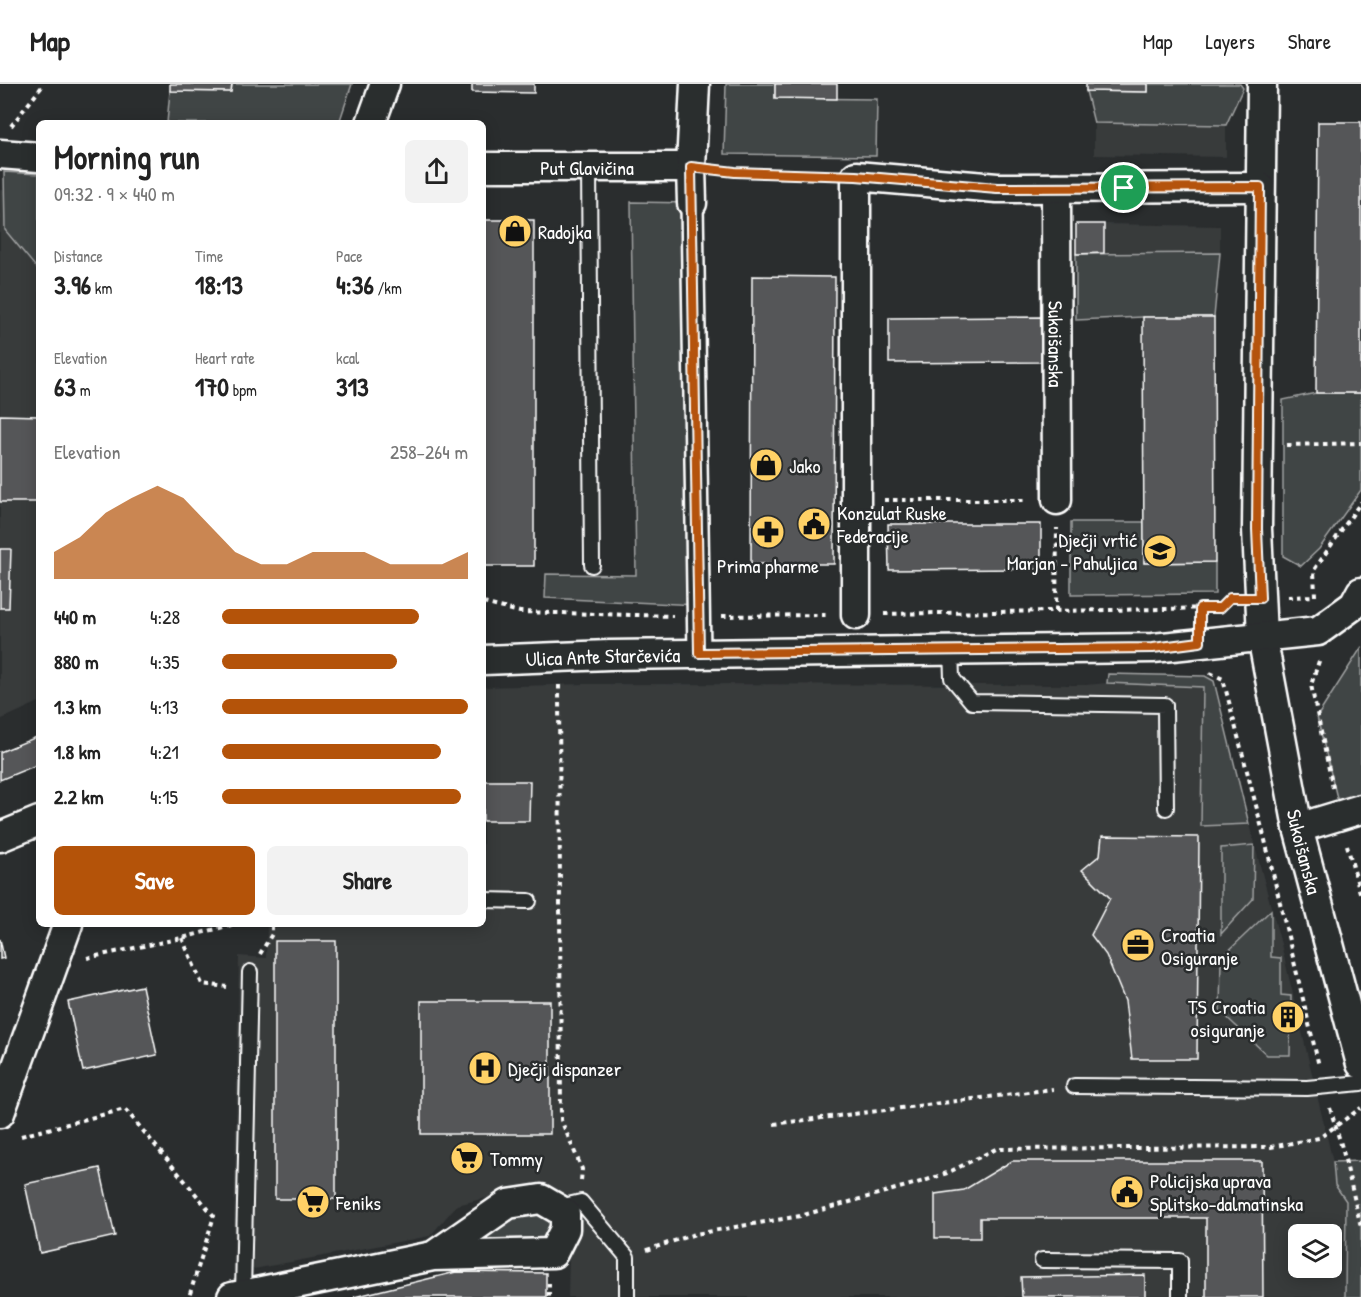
<!DOCTYPE html>
<html lang="en">
<head>
<meta charset="utf-8">
<style>
  :root { --surface:#fff; --page:#f2f2f2; --text:#222; --muted:#767676; --line:#e0e0e0; --accent:#b45309 }
  body { margin:0; font-family:"Patrick Hand",sans-serif; background:var(--page); color:var(--text); height:100vh; display:flex; flex-direction:column; font-size:22px; white-space:nowrap }
  * { box-sizing:border-box; margin:0 }
  p { font-size:20px; color:var(--muted) }
  .icon { flex:none; width:33px; height:33px; fill:none; stroke:currentColor; stroke-width:2; stroke-linecap:round; stroke-linejoin:round }
  .map { position:relative; flex:1; overflow:hidden }
  .panel { position:absolute; left:36px; top:36px; width:450px; height:807px; display:flex; flex-direction:column; background:var(--surface); border-radius:9px; box-shadow:0 3px 15px #0003 }
  .panel>* { flex:none }
  .tools { position:absolute; left:1288px; top:1140px; display:grid; gap:12px }
  .tools a { display:grid; place-items:center; width:54px; height:54px; border-radius:9px; background:var(--surface); box-shadow:0 3px 15px #0003; font-size:30px }
  .pin { position:absolute; display:grid; place-items:center; width:51px; height:51px; color:#fff; margin:-26px; border:3px solid #fff; border-radius:50%; box-shadow:0 2px 6px #0007 }
  .round { display:grid; place-items:center; flex:none; width:63px; height:63px; border-radius:9px; background:var(--page) }
  .head { display:flex; align-items:center; justify-content:space-between; height:102px; padding:0 18px }
  h1 { font-size:33px; font-weight:700; line-height:45px }
  .figures { display:grid; grid-template-columns:repeat(3,1fr); gap:9px; height:102px; padding:6px 18px }
  .figures div { display:grid; align-content:center }
  .figures b { font-size:26px; font-weight:700 }
  .figures small { font-size:16px; font-weight:400 }
  .figures p { font-size:16px }
  .chart { height:168px; padding:12px 18px }
  .chart p { display:flex; justify-content:space-between }
  .chart svg { width:100%; height:108px; margin-top:6px; fill:var(--accent); opacity:.7 }
  .cta { display:flex; gap:12px; margin-top:auto; padding:12px 18px }
  .cta a { flex:1; height:69px; border-radius:9px; background:var(--accent); color:#fff; font-size:24px; font-weight:700; line-height:69px; text-align:center }
  .cta a+a { background:var(--page); color:var(--text) }
  ul { padding:0 18px; list-style:none; font-size:20px }
  li { display:grid; grid-template-columns:96px 72px 1fr; align-items:center; height:45px }
  li i { height:15px; border-radius:8px; background:var(--accent) }
  header { display:flex; align-items:center; gap:36px; box-sizing:border-box; height:84px; padding:0 30px; background:var(--surface); border-bottom:2px solid var(--line) }
  header strong { font-size:28px }
  nav { display:flex; gap:33px; margin-inline-start:auto; font-size:21px }
  .map>svg:first-child { display:block }
</style>
</head>
<body>
<header>
<strong>Map</strong>
<nav><a>Map</a><a>Layers</a><a>Share</a></nav>
</header>
<div class="map">
<svg width="1361" height="1213" viewBox="0 0 1361 1213">
  <rect width="100%" height="100%" fill="#2a2d2e"/>
  <filter id="ink" filterUnits="userSpaceOnUse"><feTurbulence type="fractalNoise" baseFrequency=".0167" numOctaves="2"/><feDisplacementMap in="SourceGraphic" scale="12" xChannelSelector="R" yChannelSelector="G"/><feConvolveMatrix kernelMatrix="1 2 1 2 8 2 1 2 1" color-interpolation-filters="sRGB"/></filter>
  <g filter="url(#ink)">
    <g fill="#373a3b" fill-rule="evenodd">
      <polygon points="1094,39 1226,41 1226,73 1094,71"/>
      <polygon points="0,106 39,108 39,618 0,636"/>
      <polygon points="1104,140 1220,142 1220,169 1104,169"/>
      <path d="M1107 599 1203 603 1201 742 1249 740 1281 860 1333 1078 1335 1101 1346 1117 1345 1213H568L569 1171 580 1147 568 1110 536 1102 457 1121 430 1152 233 1189 239 872 266 874 267 840H483V603L584 600 1085 601ZM1299 1150H1332V1184H1299Z"/>
    </g>
    <g fill="#414445" stroke="#a0a2a2" stroke-width="1.5">
      <polygon points="232,0 352,0 339,39 167,39 170,7 231,8"/>
      <polygon points="726,0 775,0 775,14 877,15 876,72 724,70"/>
      <polygon points="1148,0 1240,0 1243,4 1226,41 1094,39 1086,7 1148,8"/>
      <polygon points="4,88 39,90 39,187 5,146"/>
      <polygon points="631,118 692,119 698,521 545,514 546,490 636,491"/>
      <polygon points="1220,169 1214,233 1143,233 1076,236 1076,170"/>
      <polygon points="1316,309 1361,309 1361,406 1319,465 1301,482 1283,472 1283,316"/>
      <polygon points="1071,438 1144,438 1144,479 1215,478 1215,510 1071,511"/>
      <polygon points="1361,564 1361,710 1338,718 1317,633"/>
      <polygon points="1108,590 1205,592 1214,597 1249,740 1201,742 1203,603 1107,599"/>
      <polygon points="1254,761 1253,815 1221,850 1221,764"/>
      <polygon points="1271,826 1271,873 1281,874 1281,911 1291,912 1290,971 1267,971 1220,927 1221,874"/>
      <polygon points="1361,1077 1361,1213 1345,1213 1346,1117 1335,1101 1333,1078"/>
      <polygon points="542,1127 555,1134 548,1160 464,1162 513,1133"/>
    </g>
    <g fill="#555758" stroke="#fff" stroke-width="1.5">
      <polygon points="170,0 232,0 231,8 170,7"/>
      <polygon points="472,0 534,0 534,9 472,8"/>
      <polygon points="775,0 837,0 837,15 775,14"/>
      <polygon points="1086,0 1148,0 1148,8 1086,7"/>
      <polygon points="1318,38 1361,38 1361,309 1316,309"/>
      <rect x="483" y="136" width="51" height="346"/>
      <polygon points="1076,140 1104,140 1104,169 1076,170"/>
      <polygon points="752,192 835,193 834,480 751,480"/>
      <polygon points="1042,233 1042,278 889,279 889,234"/>
      <polygon points="1143,233 1214,233 1215,478 1144,479"/>
      <polygon points="0,331 39,332 39,418 0,418"/>
      <polygon points="888,440 1041,440 1041,485 889,486"/>
      <polygon points="0,465 11,465 9,524 0,524"/>
      <polygon points="39,652 39,680 0,696 0,668"/>
      <polygon points="483,697 530,697 529,737 483,737"/>
      <polygon points="1102,752 1199,753 1197,975 1132,975 1125,917 1106,871 1091,851 1110,814 1082,786 1100,771"/>
      <polygon points="0,855 4,874 0,875"/>
      <rect x="275" y="857" width="61" height="258"/>
      <polygon points="142,902 157,971 83,987 68,918"/>
      <rect x="421" y="917" width="129" height="133"/>
      <rect x="1283" y="922" width="9" height="22"/>
      <polygon points="1012,1077 1262,1077 1263,1213 1206,1213 1206,1134 980,1134 980,1154 935,1154 935,1110 964,1106"/>
      <polygon points="100,1084 115,1152 40,1169 25,1100"/>
      <polygon points="456,1188 546,1189 546,1213 354,1213"/>
      <polygon points="1145,1191 1145,1213 1022,1213 1021,1193"/>
    </g>
    <g fill="none" stroke-linecap="round" stroke-linejoin="round">
      <g stroke="#fff" stroke-width="18">
        <g id="service">
          <polyline points="589,83 592,481"/>
          <polyline points="951,566 952,594 972,618 1165,621 1166,724"/>
          <polyline points="483,816 529,817"/>
          <polyline points="1074,1002 1307,1004 1361,999"/>
          <polyline points="559,1123 581,1118 627,1173 627,1213"/>
          <polyline points="1042,1176 1180,1177 1180,1213"/>
          <polyline points="243,1210 250,888"/>
        </g>
      </g>
      <g stroke="#fff" stroke-width="26">
        <polyline id="pedestrian" points="692,119 699,569"/>
      </g>
      <g stroke="#fff" stroke-width="33">
        <g id="minor">
          <path id="s1" d="M1262 0 1257 445 1262 552 1298 744 1361 980"/>
          <polyline points="371,39 385,0"/>
          <polyline points="0,70 39,73"/>
          <path id="s2" d="M483 83H691"/>
          <path id="s3" d="M1056 104 1057 416"/>
          <polyline points="692,119 691,83 695,0"/>
          <polyline points="856,531 856,92 997,104 1260,103"/>
          <path id="s4" d="M483 576 609 571 1153 564 1318 547 1354 521 1361 508"/>
          <polyline points="1298,744 1361,725"/>
          <polyline points="0,753 39,737"/>
          <polyline points="0,1029 68,840"/>
          <polyline points="232,1213 433,1172 553,1169 565,1145 565,1129 541,1115 508,1120 433,1172"/>
        </g>
      </g>
      <g stroke="#fff" stroke-width="4" stroke-dasharray="4.5 4.5" stroke-linecap="butt">
        <polyline points="11,42 44,0"/>
        <polyline points="722,87 828,92"/>
        <polyline points="1287,361 1361,359"/>
        <polyline points="884,416 1027,416"/>
        <polyline points="1315,512 1314,486 1361,418"/>
        <polyline points="1288,513 1314,512"/>
        <polyline points="483,519 520,528 673,532"/>
        <polyline points="1056,527 1057,444"/>
        <polyline points="884,530 1220,524 1230,514"/>
        <polyline points="722,532 826,531"/>
        <polyline points="1319,577 1311,601 1333,704"/>
        <polyline points="1210,589 1223,595 1264,752 1319,982"/>
        <polyline points="559,601 561,1036 582,1085 581,1097"/>
        <polyline points="1347,761 1361,812"/>
        <polyline points="182,854 202,900 227,903"/>
        <polyline points="260,870 272,850 272,840"/>
        <polyline points="87,874 182,854 235,840"/>
        <polyline points="1330,1024 1343,1067 1361,1143"/>
        <polyline points="774,1040 1053,1005"/>
        <polyline points="21,1052 125,1025 214,1132 189,1213"/>
        <polyline points="647,1166 695,1150 800,1132 924,1097 947,1089 996,1065 1271,1063 1319,1054 1361,1024"/>
        <polyline points="549,1199 549,1213"/>
      </g>
      <use href="#service" stroke="#2a2d2e" stroke-width="14"/>
      <use href="#pedestrian" stroke="#2a2d2e" stroke-width="21"/>
      <use href="#minor" stroke="#2a2d2e" stroke-width="28"/>
    </g>
  </g>
  <g fill="none" stroke-linecap="round" stroke-linejoin="round" filter="url(#ink)">
    <g stroke="#fff" stroke-width="12">
      <polygon id="route" points="691,83 735,88 856,92 997,104 1260,103 1257,445 1260,514 1230,514 1220,524 1200,524 1200,558 1153,564 699,569"/>
    </g>
    <use href="#route" stroke="#b45309" stroke-width="8"/>
  </g>
  <defs>
    <g id="shop-disc" transform="scale(1.725)"><circle r="9.5" fill="#ffd166" stroke="#2a2d2e"/><path d="M-5-2.5h2.3a2.7 3.5 0 0 1 5.4 0H5L5.5 6h-11ZM-1.5-2.5h3a1.5 2.3 0 0 0-3 0Z" fill="#111"/></g>
    <g id="civic-disc" transform="scale(1.725)"><circle r="9.5" fill="#ffd166" stroke="#2a2d2e"/><path d="M-.6-6.5H3V-4.5H.6V-3L4-1V1h2V6H-6V1h2V-1L-.6-3ZM-1.2 2.5V6h2.4V2.5Z" fill="#111"/></g>
    <g id="pharmacy-disc" transform="scale(1.725)"><circle r="9.5" fill="#ffd166" stroke="#2a2d2e"/><path d="M-2-6h4v4h4v4h-4v4h-4v-4h-4v-4h4Z" fill="#111"/></g>
    <g id="school-disc" transform="scale(1.725)"><circle r="9.5" fill="#ffd166" stroke="#2a2d2e"/><path d="M0-5L7-2L0 1L-7-2ZM-4 1L0 2.5L4 1V4Q0 6-4 4Z" fill="#111"/></g>
    <g id="office-disc" transform="scale(1.725)"><circle r="9.5" fill="#ffd166" stroke="#2a2d2e"/><path d="M-6-3h4V-5.5h4V-3h4V5H-6ZM-1-4.5V-3h2v-1.5ZM-6 0V1H6V0Z" fill="#111"/></g>
    <g id="building-disc" transform="scale(1.725)"><circle r="9.5" fill="#ffd166" stroke="#2a2d2e"/><path d="M-4-6H4V6H1V3H-1V6H-4ZM-2.5-4.3h1.7v1.8h-1.7ZM.8-4.3h1.7v1.8H.8ZM-2.5-1h1.7V.8h-1.7ZM.8-1h1.7V.8H.8Z" fill="#111"/></g>
    <g id="hospital-disc" transform="scale(1.725)"><circle r="9.5" fill="#ffd166" stroke="#2a2d2e"/><path d="M-5-5h3v3.5h4V-5h3V5h-3V1.5h-4V5h-3Z" fill="#111"/></g>
    <g id="supermarket-disc" transform="scale(1.725)"><circle r="9.5" fill="#ffd166" stroke="#2a2d2e"/><path d="M-6-5.5h2.5l.6 2H6L4.5 2H-2.5L-4.4-4H-6ZM-1.5 3.2a1.3 1.3 0 1 0 .1 0ZM3 3.2a1.3 1.3 0 1 0 .1 0Z" fill="#111"/></g>
  </defs>
  <g fill-rule="evenodd">
    <use href="#shop-disc" x="515" y="147"/>
    <use href="#shop-disc" x="766" y="381"/>
    <use href="#civic-disc" x="814" y="440"/>
    <use href="#pharmacy-disc" x="768" y="448"/>
    <use href="#school-disc" x="1160" y="467"/>
    <use href="#office-disc" x="1138" y="861"/>
    <use href="#building-disc" x="1288" y="933"/>
    <use href="#hospital-disc" x="485" y="984"/>
    <use href="#supermarket-disc" x="467" y="1074"/>
    <use href="#civic-disc" x="1127" y="1108"/>
    <use href="#supermarket-disc" x="313" y="1118"/>
  </g>
  <g text-anchor="middle" dominant-baseline="central" stroke-width="5" stroke-linejoin="round" paint-order="stroke">
    <g font-size="20" fill="#fff" stroke="#2a2d2e">
      <text stroke="none"><textPath href="#s2" startOffset="104">Put Glavičina</textPath></text>
      <text stroke="none"><textPath href="#s3" startOffset="156">Sukoišanska</textPath></text>
      <text stroke="none"><textPath href="#s4" startOffset="120">Ulica Ante Starčevića</textPath></text>
      <text stroke="none"><textPath href="#s1" startOffset="772">Sukoišanska</textPath></text>
    </g>
    <g font-size="20" fill="#fff" stroke="#2a2d2e" text-anchor="start">
      <text x="538" y="147">Radojka</text>
      <text x="789" y="381">Jako</text>
      <text x="837" y="428">Konzulat Ruske<tspan x="837" dy="23">Federacije</tspan></text>
      <text x="1137" y="455" text-anchor="end">Dječji vrtić<tspan x="1137" dy="23">Marjan - Pahuljica</tspan></text>
      <text x="768" y="481" text-anchor="middle">Prima pharme</text>
      <text x="1161" y="850">Croatia<tspan x="1161" dy="23">Osiguranje</tspan></text>
      <text x="1265" y="922" text-anchor="end">TS Croatia<tspan x="1265" dy="23">osiguranje</tspan></text>
      <text x="508" y="984">Dječji dispanzer</text>
      <text x="490" y="1074">Tommy</text>
      <text x="1150" y="1096">Policijska uprava<tspan x="1150" dy="23">Splitsko-dalmatinska</tspan></text>
      <text x="336" y="1118">Feniks</text>
    </g>
  </g>
</svg>
<div class="tools">
<a><svg class="icon" aria-label="layers" viewBox="0 0 24 24"><path d="M12 4l9 5-9 5-9-5zM3 14l9 5 9-5"/></svg></a>
</div>
<div class="pin" style="left:1124px;top:104px;background:#1e9e55"><svg class="icon" aria-label="arrive" viewBox="0 0 24 24"><path d="M6 21V4h12l-3 4 3 4H6"/></svg></div>
<section class="panel">
<div class="head"><div><h1>Morning run</h1><p>09:32 · 9 × 440 m</p></div><a class="round"><svg class="icon" aria-label="share" viewBox="0 0 24 24"><path d="M12 15V3M7 8l5-5 5 5M5 13v7h14v-7"/></svg></a></div>
<div class="figures">
<div><p>Distance</p><b>3.96<small> km</small></b></div>
<div><p>Time</p><b>18:13</b></div>
<div><p>Pace</p><b>4:36<small> /km</small></b></div>
</div>
<div class="figures">
<div><p>Elevation</p><b>63<small> m</small></b></div>
<div><p>Heart rate</p><b>170<small> bpm</small></b></div>
<div><p>kcal</p><b>313</b></div>
</div>
<div class="chart"><p><span>Elevation</span>258–264 m</p>
<svg viewBox="0 0 160 44" preserveAspectRatio="none"><path d="M0 44V33L10 27L20 17L30 11L40 6L50 11L60 22L70 33L80 38L90 38L100 33L110 33L120 33L130 38L140 38L150 38L160 33V44z"/></svg>
</div>
<ul>
<li><b>440 m</b>4:28<i style="width:80%"></i></li>
<li><b>880 m</b>4:35<i style="width:71%"></i></li>
<li><b>1.3 km</b>4:13<i style="width:100%"></i></li>
<li><b>1.8 km</b>4:21<i style="width:89%"></i></li>
<li><b>2.2 km</b>4:15<i style="width:97%"></i></li>
</ul>
<div class="cta"><a>Save</a><a>Share</a></div>
</section>
</div>
</body>
</html>
